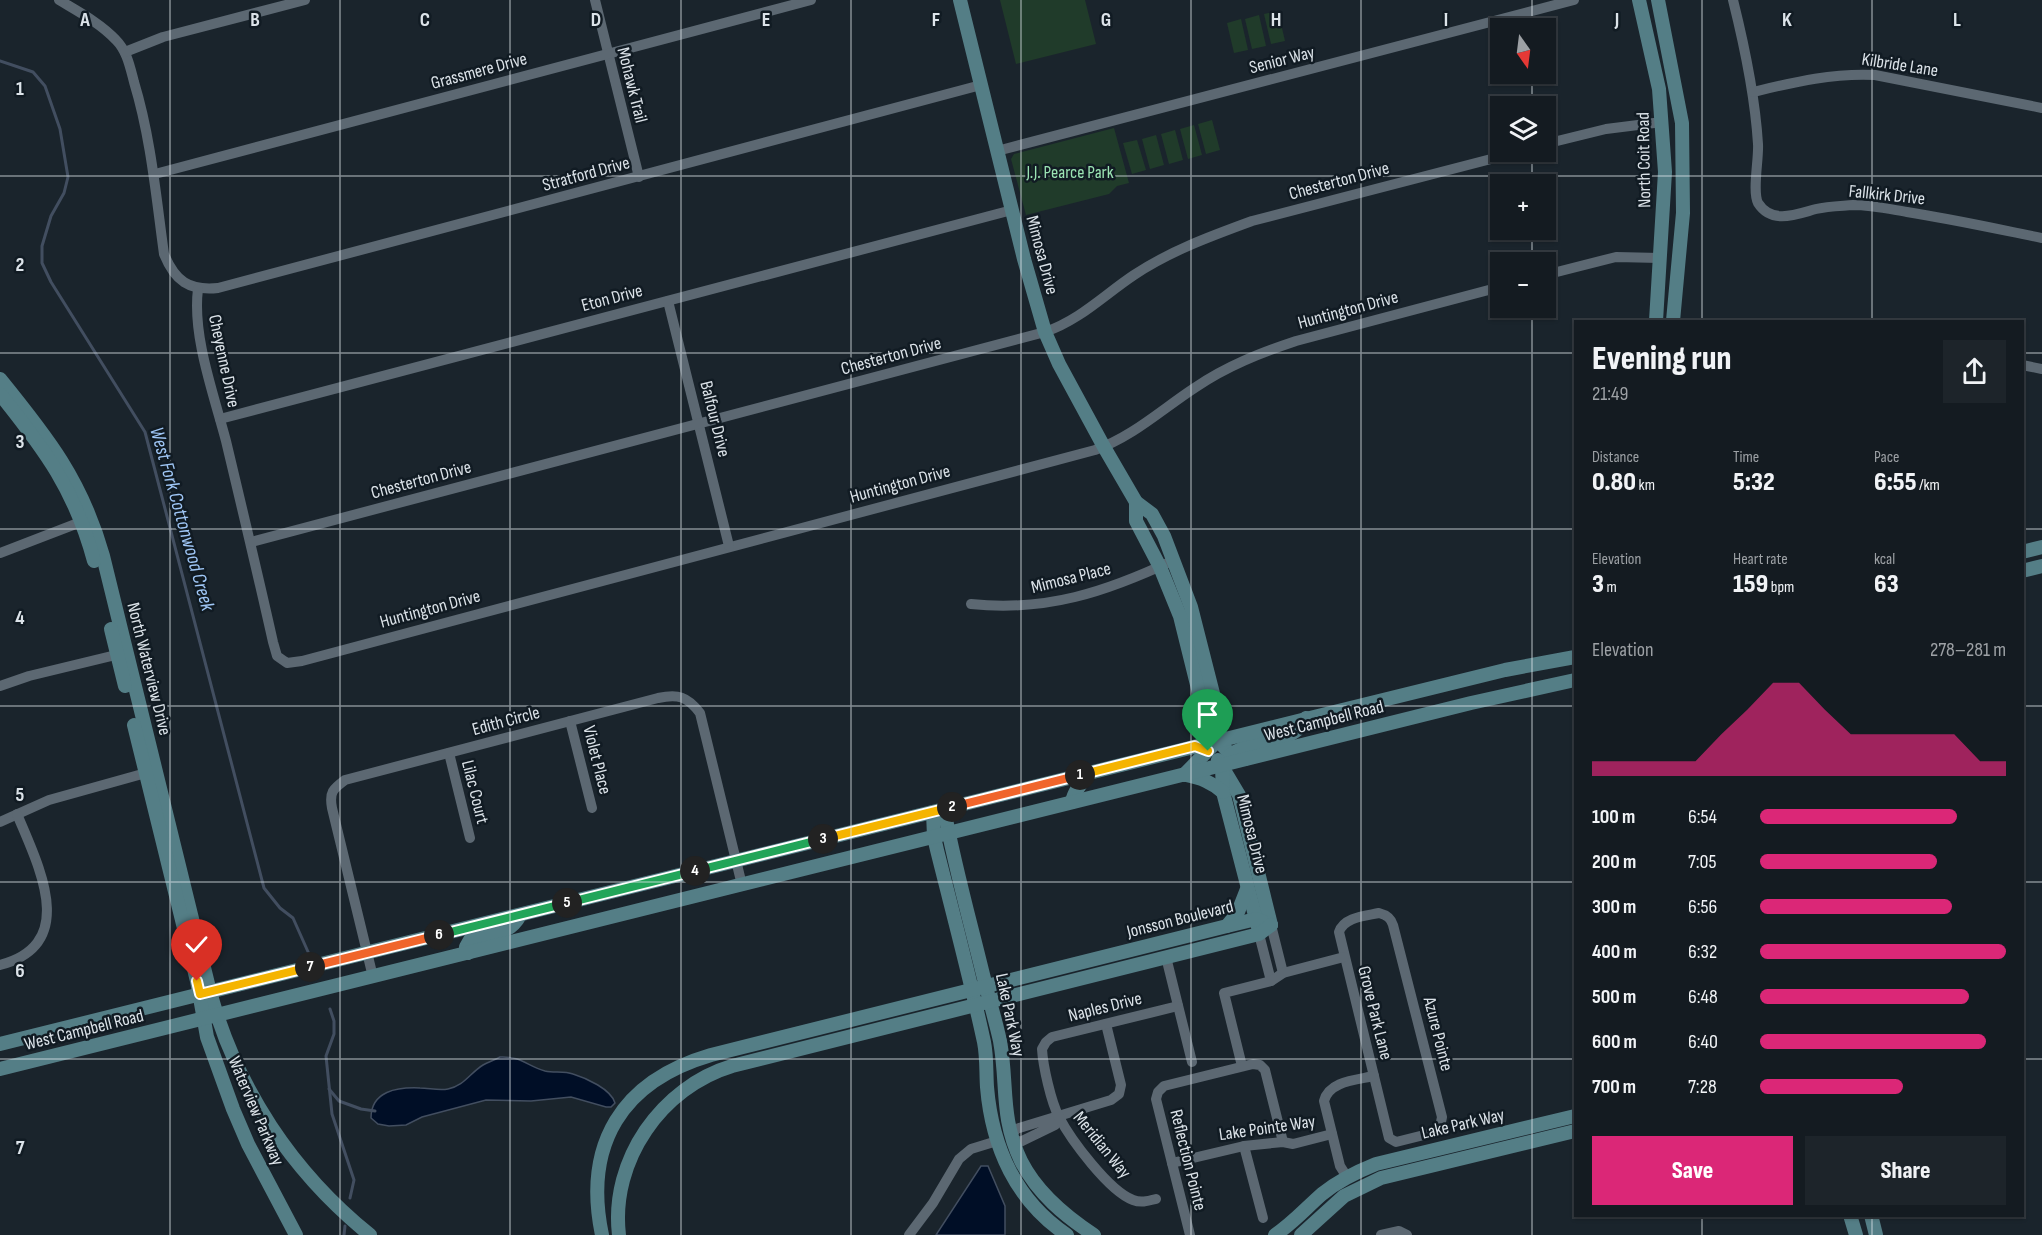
<!DOCTYPE html>
<html lang="en">
<head>
<meta charset="utf-8">
<style>
  :root { --surface:#141b21; --page:#1d242a; --text:#f1f3f6; --muted:#9da1a5; --line:#33393f; --accent:#db2777 }
  body { margin:0; font-family:"Sofia Sans Condensed",sans-serif; background:var(--page); color:var(--text); height:100vh; display:flex; flex-direction:column; font-size:22px; white-space:nowrap }
  * { box-sizing:border-box; margin:0 }
  p { font-size:20px; color:var(--muted) }
  .icon { flex:none; width:33px; height:33px; fill:none; stroke:currentColor; stroke-width:2; stroke-linecap:round; stroke-linejoin:round }
  .map { position:relative; flex:1; overflow:hidden }
  .drawer { position:absolute; left:1574px; top:320px; width:450px; height:897px; display:flex; flex-direction:column; background:var(--surface); border-radius:0px; box-shadow:0 2px 4px #0004,0 0 0 2px var(--line) }
  .drawer>* { flex:none }
  .needle { width:39px; rotate:166deg }
  .tools { position:absolute; left:1490px; top:18px; display:grid; gap:12px }
  .tools a { display:grid; place-items:center; width:66px; height:66px; border-radius:0px; background:var(--surface); box-shadow:0 2px 4px #0004,0 0 0 2px var(--line); font-size:30px }
  .pin { position:absolute; display:grid; place-items:center; width:51px; height:51px; color:#fff; margin:-62px -26px; border-radius:50% 50% 50% 0; rotate:-45deg; box-shadow:0 0 6px #0007 }
  .pin .icon { rotate:45deg }
  .km { position:absolute; width:30px; height:30px; margin:-15px; border-radius:50%; background:#222; color:#fff; font-size:16px; line-height:30px; text-align:center }
  .round { display:grid; place-items:center; flex:none; width:63px; height:63px; border-radius:0px; background:var(--page) }
  .summary { display:flex; align-items:center; justify-content:space-between; height:102px; padding:0 18px }
  h1 { font-size:33px; font-weight:800; line-height:45px }
  .figures { display:grid; grid-template-columns:repeat(3,1fr); gap:9px; height:102px; padding:6px 18px }
  .figures div { display:grid; align-content:center }
  .figures b { font-size:26px; font-weight:800 }
  .figures small { font-size:16px; font-weight:400 }
  .figures p { font-size:16px }
  .chart { height:168px; padding:12px 18px }
  .chart p { display:flex; justify-content:space-between }
  .chart svg { width:100%; height:108px; margin-top:6px; fill:var(--accent); opacity:.7 }
  .primary-button { display:flex; gap:12px; margin-top:auto; padding:12px 18px }
  .primary-button a { flex:1; height:69px; border-radius:0px; background:var(--accent); color:#fff; font-size:24px; font-weight:800; line-height:69px; text-align:center }
  .primary-button a+a { background:var(--page); color:var(--text) }
  ul { padding:0 18px; list-style:none; font-size:20px }
  li { display:grid; grid-template-columns:96px 72px 1fr; align-items:center; height:45px }
  li i { height:15px; border-radius:8px; background:var(--accent) }
  .map>svg:first-child { display:block }
</style>
</head>
<body>
<div class="map">
<svg width="2042" height="1235" viewBox="0 0 2042 1235">
  <rect width="100%" height="100%" fill="#1a242c"/>
  <g fill="#203b2a">
    <polygon points="1000,0 1085,0 1096,44 1016,64"/>
    <polygon points="1278,11 1285,41 1271,44 1264,14"/>
    <polygon points="1259,15 1266,46 1252,49 1245,19"/>
    <polygon points="1241,19 1248,50 1234,53 1227,23"/>
    <polygon points="1212,120 1220,150 1206,154 1198,124"/>
    <polygon points="1194,125 1202,155 1188,159 1180,129"/>
    <polygon points="1114,128 1129,183 1117,186 1109,194 1026,215 1011,159 1014,154"/>
    <polygon points="1175,130 1183,160 1169,164 1161,134"/>
    <polygon points="1156,135 1164,165 1150,169 1142,139"/>
    <polygon points="1137,140 1146,170 1132,174 1123,143"/>
  </g>
  <g fill="#000e26" stroke="#424e60" stroke-width="1.5">
    <path d="M500 1057C521 1056 527 1066 545 1071 554 1073 564 1071 573 1074 586 1078 611 1089 615 1103L611 1107H606L571 1097 531 1101 486 1100 422 1117 406 1125 389 1126 378 1124 371 1118C371 1091 397 1087 420 1088 429 1088 439 1091 448 1089 464 1086 470 1073 483 1065 488 1062 495 1060 500 1057Z"/>
    <polygon points="981,1166 988,1166 1005,1206 1005,1235 936,1235"/>
  </g>
  <g fill="none" stroke-linecap="round" stroke-linejoin="round">
    <g stroke="#424e60" stroke-width="3">
      <polyline points="0,61 33,72 45,86 60,129 68,177 64,193 51,216 42,246 42,263 51,282 145,432 264,888 280,908 293,918 309,954"/>
      <polyline points="330,1009 334,1021 334,1034 326,1056 332,1114 354,1180 350,1198"/>
      <polyline points="329,1089 339,1101 361,1109 375,1111"/>
      <polyline points="344,1235 345,1226"/>
    </g>
    <g stroke="#5c6872" stroke-width="10">
      <path d="M59 0C79 12 100 23 116 40 127 51 130 67 134 82 151 138 156 196 164 254 175 281 189 291 218 288L981 85"/>
      <polyline points="595,0 639,177"/>
      <path d="M1733 0C1745 48 1755 95 1758 144 1759 159 1752 191 1758 203 1772 225 1797 214 1816 209 1828 206 1841 206 1853 205 1871 205 1889 209 1907 212 1952 219 1997 229 2042 238"/>
      <polyline points="125,52 163,37 305,0"/>
      <path d="M1753 92C1795 82 1831 73 1875 75L2042 108"/>
      <polyline points="1545,144 1606,129 1662,122"/>
      <polyline points="997,151 1574,0"/>
      <polyline points="155,174 811,0"/>
      <polyline points="1545,275 1616,257 1660,258"/>
      <path d="M198 289C192 336 214 395 226 441 242 508 258 575 273 642L277 656 287 663 302 661 1095 450C1134 436 1162 409 1196 387 1227 366 1260 353 1296 341L1500 287"/>
      <polyline points="668,301 729,546"/>
      <polyline points="2022,365 2042,369"/>
      <polyline points="220,419 1012,210"/>
      <path d="M251 542 1045 332C1080 320 1104 295 1134 275 1170 251 1211 236 1252 221L1518 152"/>
      <polyline points="0,553 86,520"/>
      <path d="M971 604C1046 612 1106 592 1174 560"/>
      <polyline points="0,686 29,676 124,653"/>
      <polyline points="570,721 592,808"/>
      <polyline points="449,753 470,838"/>
      <polyline points="0,822 49,800 153,771"/>
      <path d="M1379 913C1387 915 1391 918 1393 925L1442 1117 1440 1127 1432 1133 1396 1142 1389 1138 1339 932C1344 917 1365 916 1379 913Z"/>
      <polyline points="1271,925 1283,973"/>
      <polyline points="1259,934 1271,981"/>
      <polyline points="1166,957 1192,1062"/>
      <path d="M0 965C80 944 38 865 17 814"/>
      <path d="M373 977 332 808C329 792 333 789 345 780L658 698C678 694 687 696 700 713L742 885"/>
      <polyline points="1242,1066 1224,993 1271,981 1283,973 1344,957"/>
      <polyline points="1059,1116 1055,1125 1020,1142 1011,1137 1016,1129 1111,1100 1119,1094 1121,1085 1106,1024"/>
      <polyline points="1244,1146 1263,1218"/>
      <polyline points="1172,1163 1244,1146 1283,1142 1293,1144 1332,1134"/>
      <path d="M1347 1177 1340 1166 1324 1101C1329 1081 1356 1080 1374 1076"/>
      <path d="M1156 1199C1148 1201 1141 1203 1133 1200 1109 1191 1071 1140 1059 1117 1051 1102 1043 1066 1042 1049L1046 1042 1052 1037 1178 1006"/>
      <polyline points="909,1235 933,1203 959,1159 971,1149 997,1141"/>
      <polyline points="1190,1235 1156,1099 1158,1092 1164,1086 1253,1064 1260,1065 1265,1070 1283,1142"/>
      <polyline points="1381,1235 1399,1231 1407,1235"/>
    </g>
    <g stroke="#547e86" stroke-width="14">
      <polyline points="960,0 1024,259 1045,332 1059,364 1104,447 1136,502 1152,514 1164,536 1191,607 1221,725 1217,741 1184,775"/>
      <polyline points="1639,0 1659,89 1665,172 1656,321"/>
      <polyline points="1658,0 1682,123 1683,213 1673,321"/>
      <path d="M0 379C48 438 82 481 103 556L210 992C237 1089 292 1172 370 1235"/>
      <path d="M0 394C45 450 75 490 94 561"/>
      <polyline points="1136,502 1136,521 1160,567 1180,616 1208,729 1230,754 1239,759 1245,759"/>
      <polyline points="2022,552 2042,547"/>
      <polyline points="2022,571 2042,566"/>
      <polyline points="111,629 125,686"/>
      <polyline points="134,725 197,981 207,1037 233,1109 248,1144 296,1235"/>
      <path d="M1227 759C1240 741 1278 746 1297 730 1301 727 1303 722 1306 718"/>
      <polyline points="1218,760 1239,795 1271,925"/>
      <polyline points="1222,768 1223,792 1258,927"/>
      <path d="M1186 775C1201 778 1211 782 1223 792"/>
      <path d="M1072 802C1074 791 1082 782 1089 773"/>
      <path d="M944 809C955 869 972 928 986 987 991 1005 996 1023 1000 1041 1008 1085 1000 1117 1021 1161 1037 1193 1065 1216 1094 1235"/>
      <path d="M933 812 934 837 937 850C953 914 970 977 984 1042 987 1057 986 1072 987 1087 992 1147 1016 1201 1067 1235"/>
      <polyline points="1227,926 1238,912 1247,889"/>
      <path d="M468 953 466 947 470 940C490 934 510 935 520 915"/>
      <polyline points="0,1044 1318,716 1505,670 1575,657"/>
      <polyline points="0,1069 1471,703 1575,680"/>
      <polyline points="1850,1215 1856,1235"/>
      <polyline points="1871,1215 1876,1235"/>
      <path d="M602 1235C583 1144 622 1081 711 1055L1227 926 1256 919 1271 925"/>
      <path d="M619 1235C610 1160 662 1087 732 1066L1259 934 1271 925"/>
      <path d="M1275 1235C1293 1223 1306 1208 1322 1194 1338 1181 1356 1172 1376 1164L1575 1116"/>
      <polyline points="1301,1235 1344,1196 1381,1178 1575,1131"/>
    </g>
  </g>
  <g fill="none" stroke-linecap="round" stroke-linejoin="round">
    <g stroke="#fff" stroke-width="12">
      <polyline id="split-1" points="1080,775 1195,746 1208,751"/>
    </g>
    <g stroke="#fff" stroke-width="12">
      <polyline id="split-2" points="952,807 1080,775"/>
    </g>
    <g stroke="#fff" stroke-width="12">
      <polyline id="split-3" points="823,839 952,807"/>
    </g>
    <g stroke="#fff" stroke-width="12">
      <polyline id="split-4" points="695,871 823,839"/>
    </g>
    <g stroke="#fff" stroke-width="12">
      <polyline id="split-5" points="567,903 695,871"/>
    </g>
    <g stroke="#fff" stroke-width="12">
      <polyline id="split-6" points="439,935 567,903"/>
    </g>
    <g stroke="#fff" stroke-width="12">
      <polyline id="split-7" points="310,967 439,935"/>
    </g>
    <g stroke="#fff" stroke-width="12">
      <polyline id="split-8" points="197,981 200,994 310,967"/>
    </g>
    <use href="#split-1" stroke="#f5b400" stroke-width="8"/>
    <use href="#split-2" stroke="#f0652b" stroke-width="8"/>
    <use href="#split-3" stroke="#f5b400" stroke-width="8"/>
    <use href="#split-4" stroke="#22a559" stroke-width="8"/>
    <use href="#split-5" stroke="#22a559" stroke-width="8"/>
    <use href="#split-6" stroke="#22a559" stroke-width="8"/>
    <use href="#split-7" stroke="#f0652b" stroke-width="8"/>
    <use href="#split-8" stroke="#f5b400" stroke-width="8"/>
  </g>
  <path fill="none" stroke="#dce3e9" stroke-width="1.5" stroke-opacity="0.55" d="M170 0V1235M340 0V1235M510 0V1235M681 0V1235M851 0V1235M1021 0V1235M1191 0V1235M1361 0V1235M1532 0V28M1702 0V321M1872 0V321M1532 74V106M1532 152V184M0 176H2042M1532 230V262M1532 308V1235M0 353H1575M2022 353H2042M0 529H1575M2022 529H2042M0 706H1575M2022 706H2042M0 882H1575M2022 882H2042M0 1059H1575M2022 1059H2042M1702 1215V1235M1872 1215V1235"/>
  <g text-anchor="middle" dominant-baseline="central" stroke-width="5" stroke-linejoin="round" paint-order="stroke">
    <g font-size="18" fill="#dce3e9" stroke="#111b23">
      <text transform="translate(1282 60) rotate(-14)">Senior Way</text>
      <text transform="translate(1900 65) rotate(9)">Kilbride Lane</text>
      <text transform="translate(479 71) rotate(-15)">Grassmere Drive</text>
      <text transform="translate(632 85) rotate(76)">Mohawk Trail</text>
      <text transform="translate(1644 160) rotate(-91)">North Coit Road</text>
      <text transform="translate(586 174) rotate(-15)">Stratford Drive</text>
      <text transform="translate(1339 181) rotate(-15)">Chesterton Drive</text>
      <text transform="translate(1887 195) rotate(6)">Fallkirk Drive</text>
      <text transform="translate(1042 255) rotate(75)">Mimosa Drive</text>
      <text transform="translate(612 298) rotate(-15)">Eton Drive</text>
      <text transform="translate(1348 310) rotate(-15)">Huntington Drive</text>
      <text transform="translate(891 356) rotate(-15)">Chesterton Drive</text>
      <text transform="translate(224 361) rotate(78)">Cheyenne Drive</text>
      <text transform="translate(715 419) rotate(76)">Balfour Drive</text>
      <text transform="translate(421 480) rotate(-15)">Chesterton Drive</text>
      <text transform="translate(900 484) rotate(-15)">Huntington Drive</text>
      <text transform="translate(1071 578) rotate(-14)">Mimosa Place</text>
      <text transform="translate(430 609) rotate(-15)">Huntington Drive</text>
      <text transform="translate(149 669) rotate(76)">North Waterview Drive</text>
      <text transform="translate(506 721) rotate(-15)">Edith Circle</text>
      <text transform="translate(1324 721) rotate(-14)">West Campbell Road</text>
      <text transform="translate(597 760) rotate(76)">Violet Place</text>
      <text transform="translate(475 792) rotate(76)">Lilac Court</text>
      <text transform="translate(1252 834) rotate(76)">Mimosa Drive</text>
      <text transform="translate(1180 919) rotate(-14)">Jonsson Boulevard</text>
      <text transform="translate(1105 1007) rotate(-14)">Naples Drive</text>
      <text transform="translate(1375 1013) rotate(76)">Grove Park Lane</text>
      <text transform="translate(1010 1015) rotate(78)">Lake Park Way</text>
      <text transform="translate(84 1030) rotate(-14)">West Campbell Road</text>
      <text transform="translate(1438 1034) rotate(76)">Azure Pointe</text>
      <text transform="translate(256 1111) rotate(67)">Waterview Parkway</text>
      <text transform="translate(1463 1124) rotate(-13)">Lake Park Way</text>
      <text transform="translate(1267 1128) rotate(-8)">Lake Pointe Way</text>
      <text transform="translate(1102 1145) rotate(51)">Meridian Way</text>
      <text transform="translate(1188 1160) rotate(76)">Reflection Pointe</text>
    </g>
    <g font-size="18" fill="#9ae3b3" stroke="#111b23">
      <text x="1070" y="172">J.J. Pearce Park</text>
    </g>
    <g font-size="20" font-style="italic" fill="#9fc6f5" stroke="#111b23">
      <text transform="translate(182 519) rotate(74)">West Fork Cottonwood Creek</text>
    </g>
  </g>
  <g font-size="20" text-anchor="middle" font-weight="bold" fill="#dce3e9" stroke="#111b23" stroke-width="5" stroke-linejoin="round" paint-order="stroke">
    <text x="85" y="26">A</text>
    <text x="255" y="26">B</text>
    <text x="425" y="26">C</text>
    <text x="596" y="26">D</text>
    <text x="766" y="26">E</text>
    <text x="936" y="26">F</text>
    <text x="1106" y="26">G</text>
    <text x="1276" y="26">H</text>
    <text x="1446" y="26">I</text>
    <text x="1617" y="26">J</text>
    <text x="1787" y="26">K</text>
    <text x="1957" y="26">L</text>
    <text x="20" y="95">1</text>
    <text x="20" y="271">2</text>
    <text x="20" y="448">3</text>
    <text x="20" y="624">4</text>
    <text x="20" y="801">5</text>
    <text x="20" y="977">6</text>
    <text x="20" y="1154">7</text>
  </g>
</svg>
<div class="tools">
<a><svg class="needle" viewBox="-14 -14 28 28"><path d="M0-13l5 13h-10z" fill="#e53935"/><path d="M0 13l5-13h-10z" fill="#9da1a5"/></svg></a>
<a><svg class="icon" aria-label="layers" viewBox="0 0 24 24"><path d="M12 4l9 5-9 5-9-5zM3 14l9 5 9-5"/></svg></a>
<a>+</a>
<a>−</a>
</div>
<div class="pin" style="left:1208px;top:751px;background:#1e9e55"><svg class="icon" aria-label="arrive" viewBox="0 0 24 24"><path d="M6 21V4h12l-3 4 3 4H6"/></svg></div>
<div class="pin" style="left:197px;top:981px;background:#d93025"><svg class="icon" aria-label="check" viewBox="0 0 24 24"><path d="M5 12l5 5 9-10"/></svg></div>
<b class="km" style="left:1080px;top:775px">1</b>
<b class="km" style="left:952px;top:807px">2</b>
<b class="km" style="left:823px;top:839px">3</b>
<b class="km" style="left:695px;top:871px">4</b>
<b class="km" style="left:567px;top:903px">5</b>
<b class="km" style="left:439px;top:935px">6</b>
<b class="km" style="left:310px;top:967px">7</b>
<section class="drawer">
<div class="summary"><div><h1>Evening run</h1><p>21:49</p></div><a class="round"><svg class="icon" aria-label="share" viewBox="0 0 24 24"><path d="M12 15V3M7 8l5-5 5 5M5 13v7h14v-7"/></svg></a></div>
<div class="figures">
<div><p>Distance</p><b>0.80<small> km</small></b></div>
<div><p>Time</p><b>5:32</b></div>
<div><p>Pace</p><b>6:55<small> /km</small></b></div>
</div>
<div class="figures">
<div><p>Elevation</p><b>3<small> m</small></b></div>
<div><p>Heart rate</p><b>159<small> bpm</small></b></div>
<div><p>kcal</p><b>63</b></div>
</div>
<div class="chart"><p><span>Elevation</span>278–281 m</p>
<svg viewBox="0 0 160 44" preserveAspectRatio="none"><path d="M0 44V38L10 38L20 38L30 38L40 38L50 27L60 17L70 6L80 6L90 17L100 27L110 27L120 27L130 27L140 27L150 38L160 38V44z"/></svg>
</div>
<ul>
<li><b>100 m</b>6:54<i style="width:80%"></i></li>
<li><b>200 m</b>7:05<i style="width:72%"></i></li>
<li><b>300 m</b>6:56<i style="width:78%"></i></li>
<li><b>400 m</b>6:32<i style="width:100%"></i></li>
<li><b>500 m</b>6:48<i style="width:85%"></i></li>
<li><b>600 m</b>6:40<i style="width:92%"></i></li>
<li><b>700 m</b>7:28<i style="width:58%"></i></li>
</ul>
<div class="primary-button"><a>Save</a><a>Share</a></div>
</section>
</div>
</body>
</html>
